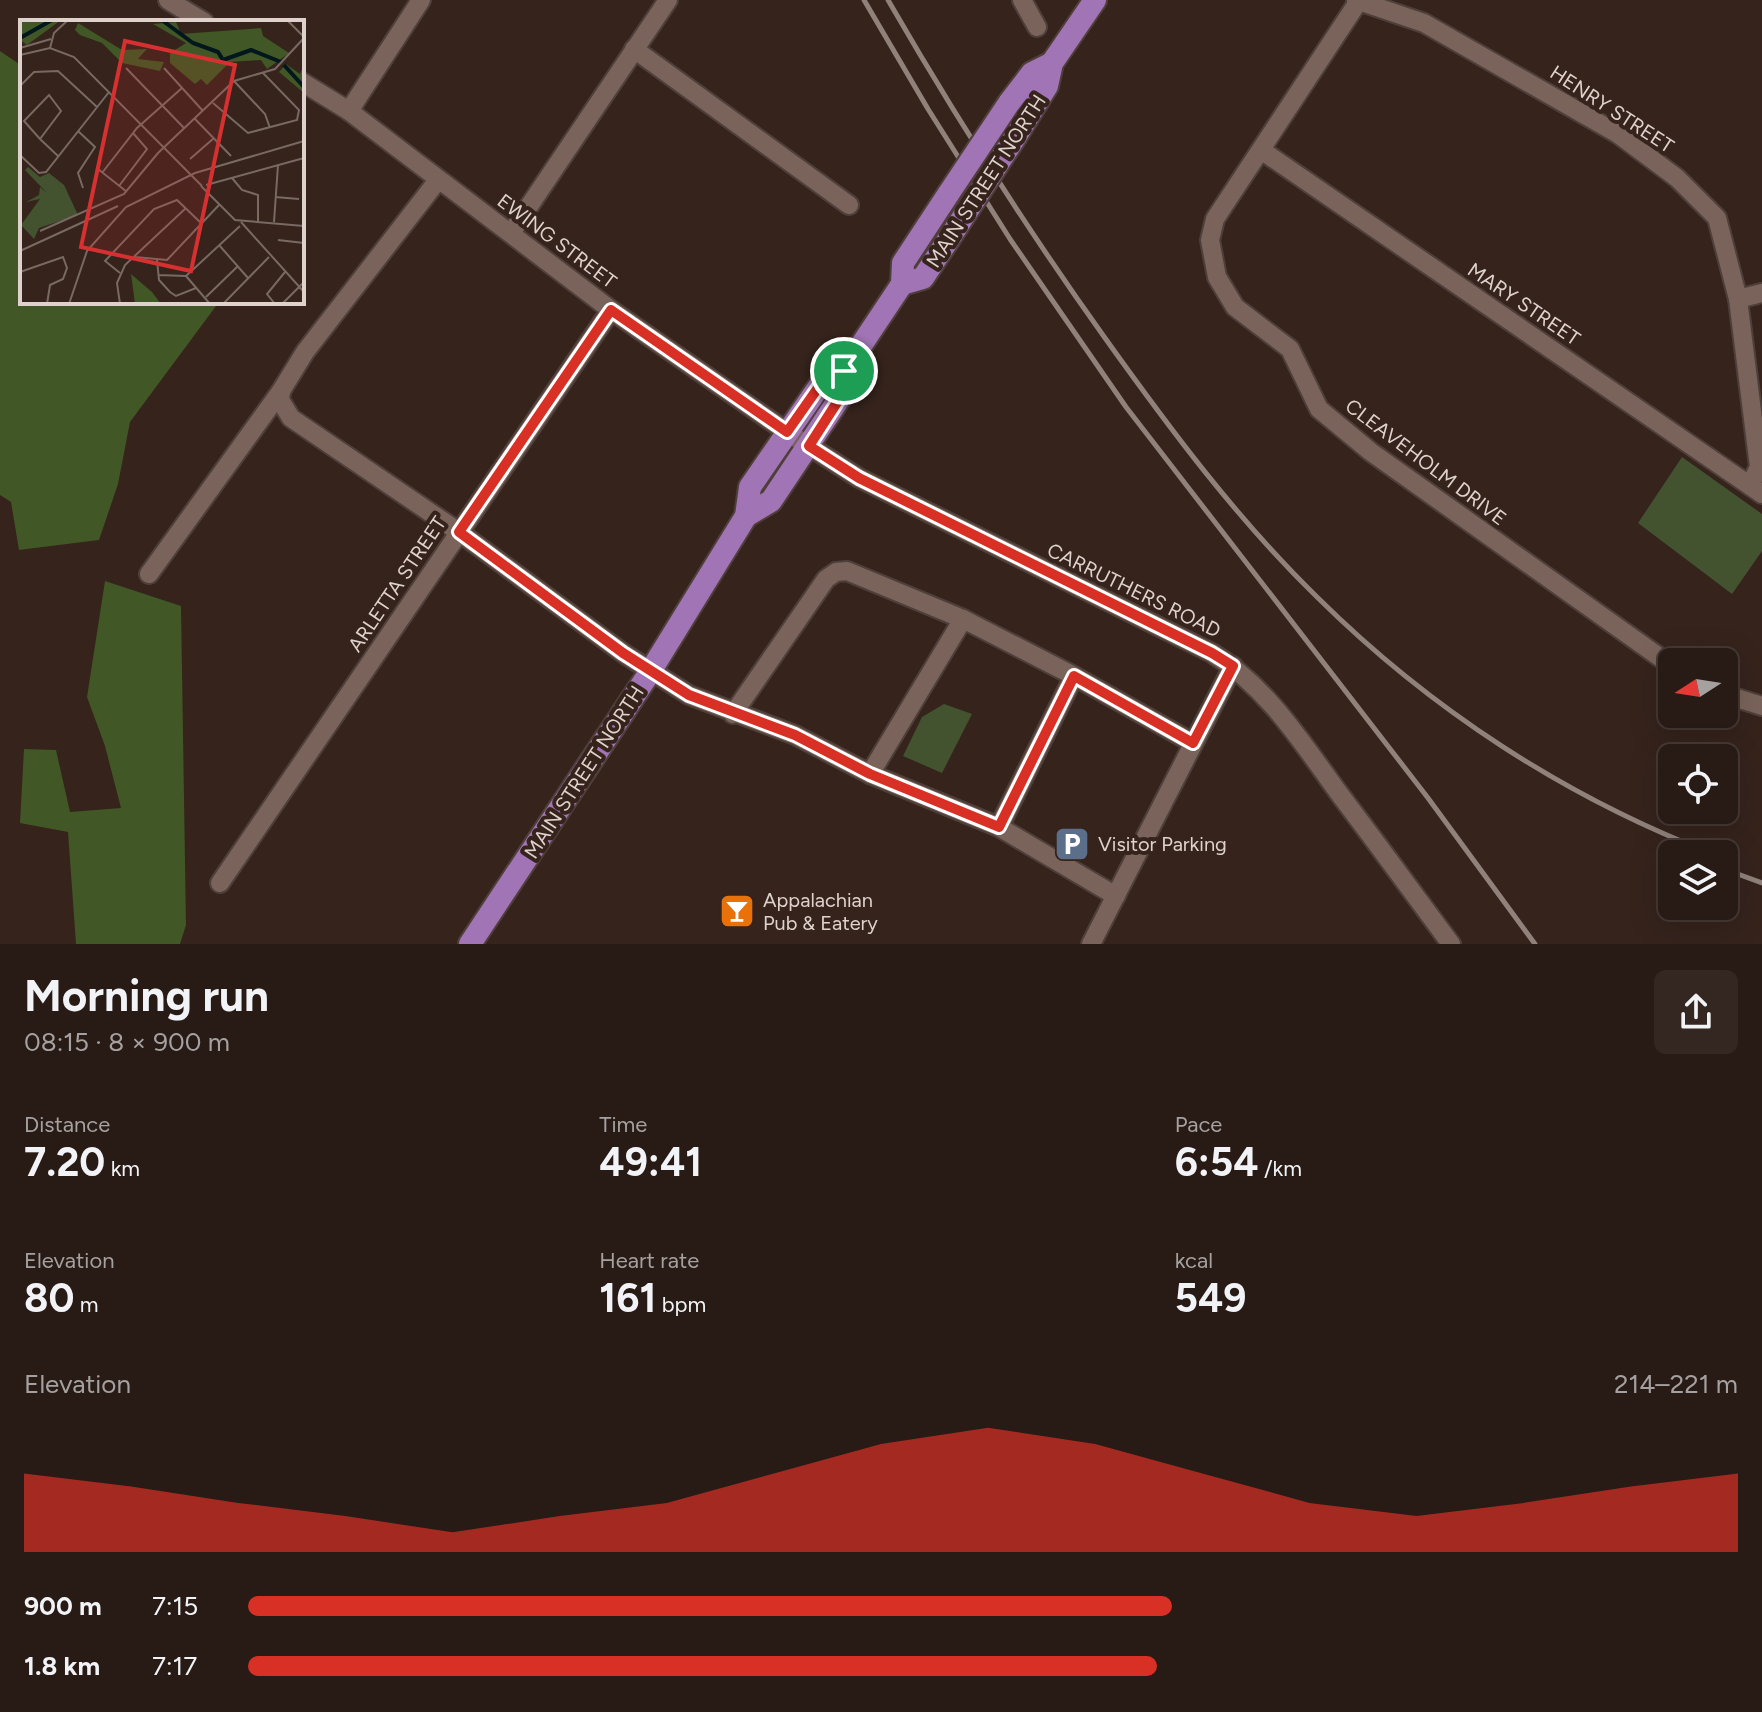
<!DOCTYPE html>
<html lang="en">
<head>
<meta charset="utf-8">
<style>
  :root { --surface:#281a15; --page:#342722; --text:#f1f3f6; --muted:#a5a1a0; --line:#443834; --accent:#d93025 }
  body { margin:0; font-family:Figtree,sans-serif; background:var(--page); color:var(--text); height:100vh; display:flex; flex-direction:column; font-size:30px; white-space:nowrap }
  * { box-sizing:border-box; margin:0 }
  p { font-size:26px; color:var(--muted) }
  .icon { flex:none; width:44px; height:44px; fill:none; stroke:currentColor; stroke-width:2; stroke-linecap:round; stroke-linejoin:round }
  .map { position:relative; height:944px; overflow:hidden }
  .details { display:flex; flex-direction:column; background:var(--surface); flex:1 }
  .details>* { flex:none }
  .needle { width:52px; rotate:258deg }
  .fabs { position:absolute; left:1658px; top:648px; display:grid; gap:16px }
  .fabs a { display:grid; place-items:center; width:80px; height:80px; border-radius:12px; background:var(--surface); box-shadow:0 8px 32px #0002,0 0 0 2px var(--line); font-size:40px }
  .pin { position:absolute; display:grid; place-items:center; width:68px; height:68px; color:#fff; margin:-34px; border:4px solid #fff; border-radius:50%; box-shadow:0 2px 8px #0007 }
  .round { display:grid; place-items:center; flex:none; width:84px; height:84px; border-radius:12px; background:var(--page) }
  .summary { display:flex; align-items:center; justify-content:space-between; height:136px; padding:0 24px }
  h1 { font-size:44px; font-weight:700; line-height:60px }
  .metrics { display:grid; grid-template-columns:repeat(3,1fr); gap:12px; height:136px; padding:8px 24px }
  .metrics div { display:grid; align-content:center }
  .metrics b { font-size:40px; font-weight:700 }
  .metrics small { font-size:22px; font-weight:400 }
  .metrics p { font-size:22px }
  .chart { height:224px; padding:16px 24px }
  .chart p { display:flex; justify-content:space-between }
  .chart svg { width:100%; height:144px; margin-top:8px; fill:var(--accent); opacity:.7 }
  ul { padding:0 24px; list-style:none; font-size:26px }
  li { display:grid; grid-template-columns:128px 96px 1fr; align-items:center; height:60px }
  li i { height:20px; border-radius:10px; background:var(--accent) }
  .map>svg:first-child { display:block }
</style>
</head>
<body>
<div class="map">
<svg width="1762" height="944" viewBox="0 0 1762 944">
  <rect width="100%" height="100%" fill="#35231c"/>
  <g fill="#435330">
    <polygon points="1682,457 1762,514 1762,551 1732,594 1638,523"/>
    <polygon points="944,704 972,714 942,773 903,756 922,717"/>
  </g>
  <g fill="#415725">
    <polygon points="0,51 22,66 22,302 219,302 130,422 118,484 99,540 19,550 11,502 0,495"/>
    <polygon points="105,581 181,606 186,925 180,944 76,944 68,832 20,823 24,749 56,750 70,812 121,808 105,746 87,697"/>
  </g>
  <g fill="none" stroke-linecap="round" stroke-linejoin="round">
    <g stroke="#4f3f3a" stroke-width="22">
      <g id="minor">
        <polyline points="168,0 204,22"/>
        <polyline points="1022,0 1037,27"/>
        <polyline points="1356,0 1424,23 1618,134 1677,178 1717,218 1738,299 1759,467 1750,485"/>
        <polyline points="1358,2 1215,219 1210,240 1217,277 1235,307 1290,349 1319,409 1371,452 1672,666"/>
        <polyline points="634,49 849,205"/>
        <path d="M302 82 349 111 611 310 787 432 859 478 1212 653C1266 686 1301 741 1338 792 1376 842 1413 893 1451 944"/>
        <polyline points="349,111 421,0"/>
        <polyline points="1261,150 1762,494"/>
        <polyline points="511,233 668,0"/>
        <polyline points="1738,299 1762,293"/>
        <polyline points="281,391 280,400 291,418 459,532 623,653 689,695 795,735 870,774 999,827 1116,896"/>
        <polyline points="149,574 281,391 305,352 438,180"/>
        <polyline points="1724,694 1762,706"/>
        <polyline points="733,714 826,579 836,572 847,571 963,619 1074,676 1193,743"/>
        <polyline points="870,774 963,619"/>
        <polyline points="999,827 1074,676"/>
        <polyline points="220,883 611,310"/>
        <polyline points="1091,944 1233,666"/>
      </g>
    </g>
    <g stroke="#4f3f3a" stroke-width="26">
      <g id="major">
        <polyline points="1009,103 1032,73 1052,63"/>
        <polyline points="1016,136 1047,86 1052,63 1095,0"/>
        <polyline points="902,284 923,278 956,228"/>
        <polyline points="746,516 771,501 845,390 844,371 902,284 903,263 949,193"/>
        <polyline points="470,944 650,672 746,516 750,487 827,375 844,371"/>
      </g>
    </g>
    <use href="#minor" stroke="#79635a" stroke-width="18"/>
    <use href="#major" stroke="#a174b6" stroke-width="22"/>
    <g stroke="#90817b" stroke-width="5">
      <polyline points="864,0 928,109 1010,239 1126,407 1428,798 1535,944"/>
      <path d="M888 0C955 116 1027 229 1105 338 1170 429 1237 519 1317 597 1430 709 1565 797 1713 854"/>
      <polyline points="1724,869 1762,883"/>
    </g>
    <g stroke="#4f3f3a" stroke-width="26" stroke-linecap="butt">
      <g id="major-bridge">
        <polyline points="949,193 1009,103"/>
        <polyline points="956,228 1016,136"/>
      </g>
    </g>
    <use href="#major-bridge" stroke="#a174b6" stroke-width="22"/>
  </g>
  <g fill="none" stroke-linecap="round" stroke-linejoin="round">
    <g stroke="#fff" stroke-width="16">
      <polygon id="route" points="611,310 787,432 827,375 844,371 845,390 809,446 859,478 1212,653 1233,666 1193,743 1074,676 999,827 870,774 795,735 689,695 623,653 459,532"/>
    </g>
    <use href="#route" stroke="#d93025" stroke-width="10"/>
  </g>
  <defs>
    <g id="parking-square" transform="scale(1.8)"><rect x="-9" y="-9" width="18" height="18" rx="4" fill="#5c6f8a" stroke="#35231c"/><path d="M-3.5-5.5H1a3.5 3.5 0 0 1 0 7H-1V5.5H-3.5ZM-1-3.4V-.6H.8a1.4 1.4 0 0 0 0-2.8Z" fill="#fff"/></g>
    <g id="bar-square" transform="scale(1.8)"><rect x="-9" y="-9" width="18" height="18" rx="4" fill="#e8710a" stroke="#35231c"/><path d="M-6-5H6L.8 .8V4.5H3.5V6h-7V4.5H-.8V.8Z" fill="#fff"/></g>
  </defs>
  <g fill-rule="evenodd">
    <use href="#parking-square" x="1072" y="844"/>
    <use href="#bar-square" x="737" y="911"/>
  </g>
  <g text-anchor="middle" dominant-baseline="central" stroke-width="8" stroke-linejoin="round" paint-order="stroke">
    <g font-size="20" fill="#dfd2cd" stroke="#35231c">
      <text transform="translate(1612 109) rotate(33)">HENRY STREET</text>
      <text transform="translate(986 181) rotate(-57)">MAIN STREET NORTH</text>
      <text transform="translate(557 241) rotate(37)">EWING STREET</text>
      <text transform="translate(1524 304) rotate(34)">MARY STREET</text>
      <text transform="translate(1426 462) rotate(37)">CLEAVEHOLM DRIVE</text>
      <text transform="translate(397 584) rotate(-56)">ARLETTA STREET</text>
      <text transform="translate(1134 590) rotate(26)">CARRUTHERS ROAD</text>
      <text transform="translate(584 772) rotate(-57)">MAIN STREET NORTH</text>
    </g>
    <g font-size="20" fill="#dfd2cd" stroke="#35231c" text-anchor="start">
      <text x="1098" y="844">Visitor Parking</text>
      <text x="763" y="900">Appalachian<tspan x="763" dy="23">Pub &amp; Eatery</tspan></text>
    </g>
  </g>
  <g transform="translate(20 20)">
    <rect width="284" height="284" fill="#35231c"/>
    <path d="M8 147 20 157 29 153 44 165 58 195 19 208 14 219 1 205 20 179 6 182 19 175 20 167 27 173 5 150Z" fill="#435330"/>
    <path d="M0 0H41L7 25 0 20ZM156 2 161 14 241 8 243 16 269 33 247 49 241 40 210 42 187 65 181 59 175 64 150 43V33L166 23 133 4ZM58 3 102 30 127 29 118 39 144 42 140 51 102 43 82 23 60 15 55 10ZM266 44 280 54 284 44V73L259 52ZM111 254 132 272 141 284H115Z" fill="#415725"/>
    <path fill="none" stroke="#01171d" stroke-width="4" d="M143 1 173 23 198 32 203 40 231 30 261 42M0 18 32 0M264 45 284 67"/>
    <path fill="none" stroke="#796963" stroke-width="2" d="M65 0H138M267 0 284 17M0 28 31 19M30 28 34 13 48 0M0 35 30 28 54 37 182 166M106 48 164 108M144 48 183 91M214 61 245 94 250 108M0 66 14 52 38 51 77 87M193 83 228 113 277 100 279 90 243 53M175 99 211 136M58 111 75 127 58 153 63 168M20 119 41 91 29 75 4 101 20 119 38 136M0 135 19 153 26 152 89 72M170 139 194 118M78 149 107 172M82 153 117 108 162 68M212 158 222 170 238 175V202M186 165 284 138M99 166 127 129 113 113M181 166 215 200 284 206M255 177 279 179M221 202 284 272M254 202 258 145M20 211 104 174 138 133 214 61 255 49 284 18M258 220 284 223M199 225 228 258M0 231 98 186M115 237 147 240 199 185M137 240 139 260 150 272 156 276 176 268M0 252 43 237 47 248 43 259 30 265 27 284M100 253 85 241 134 189 157 180 181 203M138 255 166 256M166 256 220 206M166 256 190 284M186 277 218 246M49 284 67 231 106 187 175 153 284 121M100 284 97 263 105 245 166 188M203 284 249 237M255 284 247 274 265 252M262 284 284 262"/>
    <path fill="#d63030" fill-opacity="0.15" stroke="#d63030" stroke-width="4" d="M105 21 215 45 171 251 61 227Z"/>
    <rect width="284" height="284" fill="none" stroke="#dfd2cd" stroke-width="4"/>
  </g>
</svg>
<div class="fabs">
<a><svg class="needle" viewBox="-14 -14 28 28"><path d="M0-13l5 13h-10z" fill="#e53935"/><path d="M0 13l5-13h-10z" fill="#a5a1a0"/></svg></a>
<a><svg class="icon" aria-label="locate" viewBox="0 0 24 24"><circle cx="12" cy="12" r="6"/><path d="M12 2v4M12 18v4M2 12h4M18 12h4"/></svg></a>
<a><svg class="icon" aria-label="layers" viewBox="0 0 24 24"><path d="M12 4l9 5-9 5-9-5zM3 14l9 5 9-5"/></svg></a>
</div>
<div class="pin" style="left:844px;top:371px;background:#1e9e55"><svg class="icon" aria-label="arrive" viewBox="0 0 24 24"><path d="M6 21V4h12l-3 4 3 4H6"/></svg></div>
</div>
<section class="details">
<div class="summary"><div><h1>Morning run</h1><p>08:15 · 8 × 900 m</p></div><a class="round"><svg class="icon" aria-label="share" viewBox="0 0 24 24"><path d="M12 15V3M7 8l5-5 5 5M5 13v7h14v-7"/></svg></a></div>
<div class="metrics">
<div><p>Distance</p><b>7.20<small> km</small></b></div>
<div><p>Time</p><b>49:41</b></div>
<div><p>Pace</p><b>6:54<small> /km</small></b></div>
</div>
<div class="metrics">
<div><p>Elevation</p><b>80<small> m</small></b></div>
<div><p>Heart rate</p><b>161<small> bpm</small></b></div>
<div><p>kcal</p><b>549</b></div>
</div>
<div class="chart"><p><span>Elevation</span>214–221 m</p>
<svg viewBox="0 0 160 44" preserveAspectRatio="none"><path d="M0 44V20L10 24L20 29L30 33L40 38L50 33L60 29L70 20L80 11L90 6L100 11L110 20L120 29L130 33L140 29L150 24L160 20V44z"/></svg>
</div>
<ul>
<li><b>900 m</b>7:15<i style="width:62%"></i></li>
<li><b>1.8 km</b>7:17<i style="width:61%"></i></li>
</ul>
</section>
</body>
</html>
